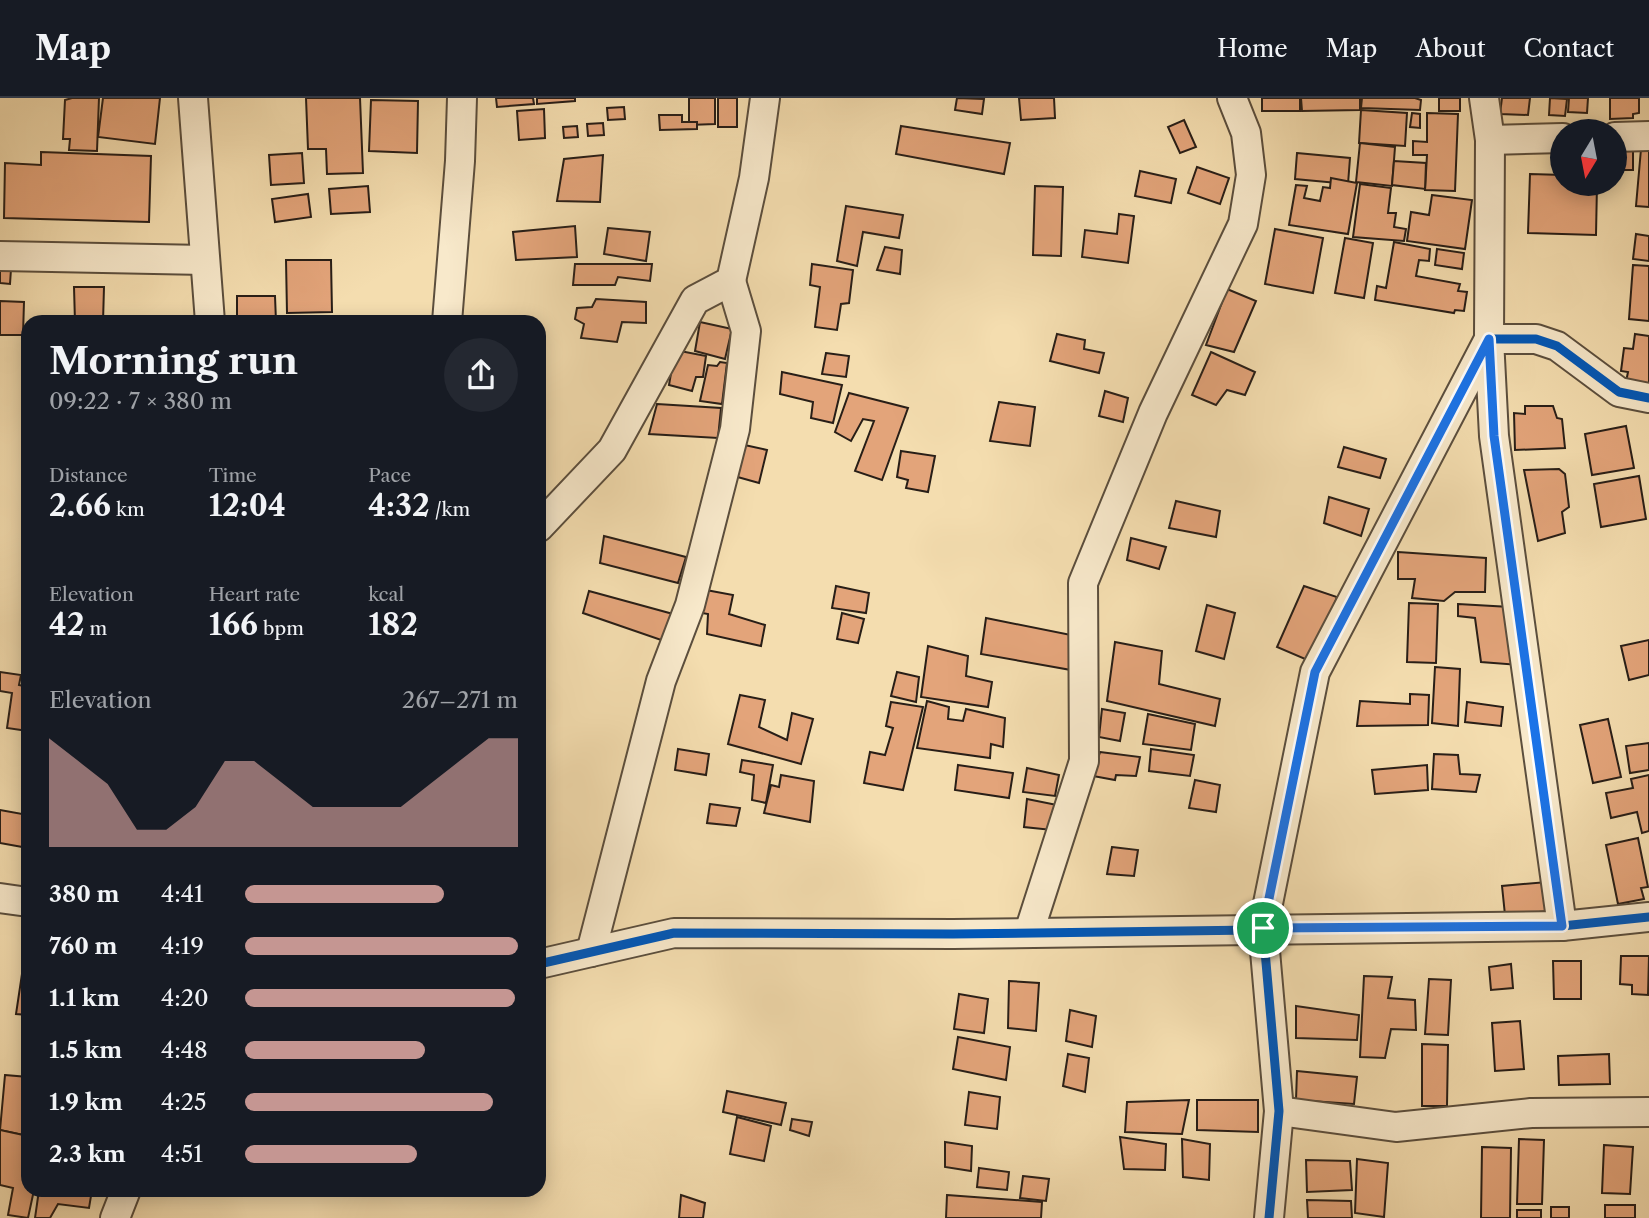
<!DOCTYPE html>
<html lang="en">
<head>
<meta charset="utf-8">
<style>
  :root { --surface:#171b24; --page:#242831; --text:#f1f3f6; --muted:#9ea1a6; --line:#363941; --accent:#c59692 }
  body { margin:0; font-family:"Libre Caslon Text",serif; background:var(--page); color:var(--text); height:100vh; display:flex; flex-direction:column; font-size:26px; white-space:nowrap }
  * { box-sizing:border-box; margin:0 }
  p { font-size:23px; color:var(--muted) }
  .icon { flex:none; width:38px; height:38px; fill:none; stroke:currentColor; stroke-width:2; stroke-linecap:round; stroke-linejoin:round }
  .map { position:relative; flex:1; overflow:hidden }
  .panel { position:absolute; left:21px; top:217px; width:525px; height:882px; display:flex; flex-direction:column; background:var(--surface); border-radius:21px; box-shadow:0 4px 18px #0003 }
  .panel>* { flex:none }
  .needle { width:46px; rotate:190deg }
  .fabs { position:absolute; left:1550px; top:21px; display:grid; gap:14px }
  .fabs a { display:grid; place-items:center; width:77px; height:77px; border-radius:50%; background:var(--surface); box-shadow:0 4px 18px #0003; font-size:35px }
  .pin { position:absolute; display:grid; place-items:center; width:60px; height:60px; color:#fff; margin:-30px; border:4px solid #fff; border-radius:50%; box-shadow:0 2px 7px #0007 }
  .round { display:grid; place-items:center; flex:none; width:74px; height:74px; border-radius:37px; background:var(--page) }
  .headline { display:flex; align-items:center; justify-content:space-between; height:119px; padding:0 28px }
  h1 { font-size:38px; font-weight:700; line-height:52px }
  .metrics { display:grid; grid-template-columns:repeat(3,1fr); gap:10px; height:119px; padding:7px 28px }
  .metrics div { display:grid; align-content:center }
  .metrics b { font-size:30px; font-weight:700 }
  .metrics small { font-size:19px; font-weight:400 }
  .metrics p { font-size:19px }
  .chart { height:196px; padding:14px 28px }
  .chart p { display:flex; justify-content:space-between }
  .chart svg { width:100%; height:126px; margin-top:7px; fill:var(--accent); opacity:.7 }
  ul { padding:0 28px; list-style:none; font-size:23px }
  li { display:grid; grid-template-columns:112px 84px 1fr; align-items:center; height:52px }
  li i { height:18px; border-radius:9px; background:var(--accent) }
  header { display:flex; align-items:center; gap:42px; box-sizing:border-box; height:98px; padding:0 35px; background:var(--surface); border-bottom:2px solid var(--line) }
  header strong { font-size:33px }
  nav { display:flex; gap:38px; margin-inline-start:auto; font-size:24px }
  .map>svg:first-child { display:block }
</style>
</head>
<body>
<header>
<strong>Map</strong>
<nav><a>Home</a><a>Map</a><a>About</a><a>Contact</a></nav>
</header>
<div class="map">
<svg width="1649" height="1120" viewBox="0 0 1649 1120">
  <rect width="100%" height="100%" fill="#f4ddaf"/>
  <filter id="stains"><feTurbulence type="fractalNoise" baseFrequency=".00286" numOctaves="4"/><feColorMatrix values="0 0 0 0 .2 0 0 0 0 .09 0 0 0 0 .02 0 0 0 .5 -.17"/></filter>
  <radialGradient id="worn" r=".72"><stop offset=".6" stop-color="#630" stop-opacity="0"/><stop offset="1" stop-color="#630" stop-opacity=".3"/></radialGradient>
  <g fill="#e3a47a" stroke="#281e17" stroke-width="2">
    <polygon points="72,0 99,0 97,53 69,52 70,41 63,41 65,2"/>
    <polygon points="103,0 160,0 155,46 98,39"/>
    <polygon points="306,0 360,0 363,75 327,76 326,51 308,51"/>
    <polygon points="496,0 533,0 534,6 497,9"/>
    <polygon points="537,0 575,0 575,3 537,6"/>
    <polygon points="689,0 715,0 715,26 689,27"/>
    <rect x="718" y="0" width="19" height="29"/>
    <polygon points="957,0 984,1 982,16 955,12"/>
    <polygon points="1019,0 1054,0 1055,20 1021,22"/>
    <rect x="1262" y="0" width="38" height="13"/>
    <polygon points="1301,0 1360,0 1360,12 1302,13"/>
    <polygon points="1362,0 1415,0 1421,2 1420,12 1361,10"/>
    <rect x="1439" y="0" width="21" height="13"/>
    <polygon points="1502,0 1530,0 1528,17 1500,16"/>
    <polygon points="1550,0 1567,1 1565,18 1549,17"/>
    <polygon points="1569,0 1588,0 1587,15 1568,14"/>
    <polygon points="1610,0 1639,0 1639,15 1633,16 1633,20 1610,21"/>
    <polygon points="371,2 418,3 417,55 369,53"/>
    <polygon points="624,9 625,21 608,22 607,10"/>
    <polygon points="544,11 545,40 519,42 517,13"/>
    <polygon points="1361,12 1407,15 1405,48 1359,45"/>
    <polygon points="1412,15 1420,16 1420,30 1410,29"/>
    <polygon points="1427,15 1458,16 1455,93 1425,92 1427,57 1413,57 1413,43 1427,44"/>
    <polygon points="659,17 682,17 682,24 697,24 697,31 660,32"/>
    <polygon points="1184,22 1196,49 1180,55 1168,29"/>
    <polygon points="603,25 604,37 588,38 587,26"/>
    <polygon points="577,28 578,39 564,40 563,29"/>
    <polygon points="901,28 1010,45 1004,76 896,56"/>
    <polygon points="1360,45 1395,49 1392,88 1356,84"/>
    <polygon points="1641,51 1649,52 1649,109 1636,108"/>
    <rect x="1617" y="52" width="16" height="20"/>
    <polygon points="41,54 151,58 149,124 4,120 5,65 41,67"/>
    <polygon points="302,55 304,85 271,87 269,57"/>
    <polygon points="1297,55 1350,60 1348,86 1295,81"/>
    <polygon points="603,57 600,104 557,103 564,61"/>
    <polygon points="1394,63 1426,65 1425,91 1392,87"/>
    <polygon points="1197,69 1229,80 1220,106 1188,95"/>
    <polygon points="1140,73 1176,81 1171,105 1135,98"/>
    <polygon points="1530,76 1563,77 1563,86 1597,86 1596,137 1528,135"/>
    <polygon points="1331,80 1357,85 1348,136 1289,127 1296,87 1307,88 1304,100 1320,103 1323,89 1330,90"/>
    <polygon points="1360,86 1391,90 1388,115 1396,115 1394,129 1406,131 1404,143 1353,139"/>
    <polygon points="368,88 370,114 331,116 329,91"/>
    <polygon points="1035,88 1063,89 1061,158 1033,157"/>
    <polygon points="308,96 311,119 275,124 272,101"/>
    <polygon points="1432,97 1472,102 1465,151 1407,143 1411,114 1429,117"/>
    <polygon points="846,108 903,117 899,140 863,134 857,168 837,163"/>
    <polygon points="1119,116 1134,118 1128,165 1082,159 1085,132 1117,136"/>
    <polygon points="575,128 577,159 516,162 513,134"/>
    <polygon points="608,130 650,134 646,163 604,156"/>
    <polygon points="1275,131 1323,140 1313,195 1265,186"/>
    <polygon points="1636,136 1649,138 1649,163 1633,161"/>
    <polygon points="1345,140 1373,145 1364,200 1335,195"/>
    <polygon points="1394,144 1430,151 1429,163 1419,162 1416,178 1460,186 1458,193 1467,194 1464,213 1455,212 1454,215 1375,202 1377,188 1386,190"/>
    <polygon points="885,149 902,152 900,176 877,172"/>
    <polygon points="1437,151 1464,155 1462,171 1435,167"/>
    <polygon points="286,162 331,162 332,214 287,215"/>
    <polygon points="575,166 652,166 650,183 618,179 615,187 573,187"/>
    <polygon points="812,166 853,172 849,205 841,206 837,232 815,229 820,189 810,187"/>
    <polygon points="1633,167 1649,168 1649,223 1629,221"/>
    <polygon points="0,170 11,171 10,186 0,185"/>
    <polygon points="74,189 104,189 103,224 75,224"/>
    <polygon points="1227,191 1256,203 1234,254 1206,247"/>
    <polygon points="237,198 275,198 276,224 237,224"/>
    <polygon points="596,201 646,204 646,225 622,224 617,244 581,240 584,226 575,221 577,210 592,209"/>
    <polygon points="0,203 24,204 23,237 0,237"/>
    <polygon points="700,224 732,231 725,261 695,253"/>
    <polygon points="1057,236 1085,242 1084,251 1104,255 1099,275 1050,263"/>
    <polygon points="1635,236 1649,238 1649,287 1626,284 1628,274 1621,273 1624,250 1633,251"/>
    <polygon points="675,252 706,258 703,279 696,279 692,293 669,287"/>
    <polygon points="1211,254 1255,274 1245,297 1227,292 1216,307 1192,297"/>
    <polygon points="826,255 849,258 846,279 822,276"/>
    <polygon points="720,264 727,265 722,306 700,303 708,267 717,268"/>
    <polygon points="782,274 842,287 833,325 811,320 813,304 780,296"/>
    <polygon points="1105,293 1128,300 1123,324 1099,318"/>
    <polygon points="849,295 908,310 882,382 855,373 874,323 863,321 851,343 835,334"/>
    <polygon points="999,304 1035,309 1030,348 990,343"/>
    <polygon points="657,306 721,310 718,340 649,336"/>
    <polygon points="1525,308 1553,308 1557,320 1562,321 1565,350 1515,352 1514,315 1525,316"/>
    <polygon points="1626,328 1634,370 1592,377 1585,336"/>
    <polygon points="740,346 767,352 759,385 734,378"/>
    <polygon points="1344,349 1386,361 1380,380 1338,369"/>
    <polygon points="901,353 935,358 928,394 906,390 908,382 897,379"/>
    <polygon points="1559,371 1565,376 1569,409 1562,414 1565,435 1538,443 1524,372"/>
    <polygon points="1639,378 1646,421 1601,429 1594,386"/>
    <polygon points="1329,399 1369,411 1361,438 1324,425"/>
    <polygon points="1176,403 1220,413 1216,439 1169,430"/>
    <polygon points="604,438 686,459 678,485 600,465"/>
    <polygon points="1131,440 1166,449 1159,471 1127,462"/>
    <polygon points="1398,454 1486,460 1485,494 1455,494 1444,503 1412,500 1415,481 1398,481"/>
    <polygon points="836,488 869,495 866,515 832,510"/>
    <polygon points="1304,488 1337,499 1312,564 1277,549"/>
    <polygon points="706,492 733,497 729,516 765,527 761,548 707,536 708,516 702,515"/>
    <polygon points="589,493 673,516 664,543 583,515"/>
    <polygon points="1409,505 1438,506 1436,565 1407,564"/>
    <polygon points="1458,506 1510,509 1519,567 1481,564 1475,520 1458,518"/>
    <polygon points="1207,507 1235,515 1224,561 1196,553"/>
    <polygon points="842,515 864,521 858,545 837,541"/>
    <polygon points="986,520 1076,538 1071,572 981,556"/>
    <polygon points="1649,542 1649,577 1629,582 1621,548"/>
    <polygon points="1115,544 1162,553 1159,586 1220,601 1215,628 1107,603"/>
    <polygon points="928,548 968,558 966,578 992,584 988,609 921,599"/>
    <polygon points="1435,569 1460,571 1458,628 1432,625"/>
    <polygon points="0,574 21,577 19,587 28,589 28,633 7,630 12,595 0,593"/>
    <polygon points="897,574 919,579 916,604 891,598"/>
    <polygon points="1410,596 1429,597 1428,627 1357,628 1360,603 1410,606"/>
    <polygon points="740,597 765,602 759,629 787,642 792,615 813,621 801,666 728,646"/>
    <polygon points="927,603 949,609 948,621 963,623 966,611 1005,620 1003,649 991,646 990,660 917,650"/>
    <polygon points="891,604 923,609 903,692 864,685 870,654 885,657 893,630 886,628"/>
    <polygon points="1467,604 1503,609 1501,628 1465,624"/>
    <polygon points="1102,611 1125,615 1120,643 1099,639"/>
    <polygon points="1148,616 1195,626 1191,652 1143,646"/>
    <polygon points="1608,621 1621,679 1593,685 1580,627"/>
    <polygon points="1649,645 1649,672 1630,675 1626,648"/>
    <polygon points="678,651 709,656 706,677 675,672"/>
    <polygon points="1151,651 1194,657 1190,678 1149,673"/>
    <polygon points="1100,654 1140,659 1136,678 1116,677 1115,682 1093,678"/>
    <polygon points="1434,656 1458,657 1460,676 1480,677 1476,694 1432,691"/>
    <polygon points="742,662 773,667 766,705 752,702 754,677 740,674"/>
    <polygon points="958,667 1013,675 1009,700 955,692"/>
    <polygon points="1427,667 1428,692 1375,696 1372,672"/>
    <polygon points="1027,670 1059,677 1055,698 1023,694"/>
    <polygon points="781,677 814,683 810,724 764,715 771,687 779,689"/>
    <polygon points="1649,677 1649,733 1642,735 1637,714 1611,720 1606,695 1633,690 1631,681"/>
    <polygon points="1195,682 1220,687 1216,714 1189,710"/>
    <polygon points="1027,701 1057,707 1052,732 1024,729"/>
    <polygon points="710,706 740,710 736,728 707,725"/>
    <polygon points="0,712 28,717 28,750 0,745"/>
    <polygon points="1638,740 1648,789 1641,790 1644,801 1618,806 1606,747"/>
    <polygon points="1112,749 1138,752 1134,778 1107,776"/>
    <polygon points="1547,784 1550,813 1505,817 1502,788"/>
    <polygon points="1621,858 1649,858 1648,897 1632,896 1632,887 1620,886"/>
    <polygon points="1553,863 1581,863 1581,901 1554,901"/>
    <polygon points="1511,866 1513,890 1491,892 1489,869"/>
    <polygon points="22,876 28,877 28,917 16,916"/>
    <polygon points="1364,878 1392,879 1388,900 1415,902 1416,932 1391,931 1385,960 1360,959"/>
    <polygon points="1429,881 1451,882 1448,937 1425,936"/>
    <polygon points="1009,883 1039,885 1036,933 1008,930"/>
    <polygon points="959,896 988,901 984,935 954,931"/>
    <polygon points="1296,908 1359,917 1357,942 1296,940"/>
    <polygon points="1070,912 1096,918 1092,949 1066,943"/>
    <polygon points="1520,923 1524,971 1495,973 1492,925"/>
    <polygon points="958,939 1010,949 1006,982 953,971"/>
    <polygon points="1422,946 1448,947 1447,1008 1422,1008"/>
    <polygon points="1068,956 1089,960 1085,994 1063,988"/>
    <polygon points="1609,956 1610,986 1559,987 1558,958"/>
    <polygon points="1297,973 1357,979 1354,1006 1296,1002"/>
    <polygon points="5,977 28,979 28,1038 0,1032"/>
    <polygon points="727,993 786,1005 781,1027 723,1014"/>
    <polygon points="969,994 1000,999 997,1031 965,1027"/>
    <polygon points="1189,1002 1182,1036 1125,1034 1127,1004"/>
    <polygon points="1197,1002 1258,1002 1258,1034 1197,1032"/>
    <polygon points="737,1019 771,1028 764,1063 730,1056"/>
    <polygon points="792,1021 812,1024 809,1038 790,1032"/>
    <polygon points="0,1032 28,1038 28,1092 34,1092 28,1120 8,1117 13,1090 0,1087"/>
    <polygon points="1120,1039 1166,1046 1165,1072 1124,1071"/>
    <polygon points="1182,1041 1210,1046 1209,1082 1183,1079"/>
    <polygon points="1519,1041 1544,1042 1542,1106 1517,1106"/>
    <polygon points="945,1044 972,1048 971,1073 945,1069"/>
    <polygon points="1604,1047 1633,1049 1630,1096 1602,1095"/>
    <polygon points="1482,1049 1511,1050 1510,1120 1481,1120"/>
    <polygon points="1357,1061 1388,1065 1384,1119 1355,1115"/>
    <polygon points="1306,1062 1350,1063 1352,1092 1307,1094"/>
    <polygon points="979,1070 1009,1074 1007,1092 977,1089"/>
    <polygon points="1023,1078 1049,1081 1046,1103 1020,1100"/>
    <polygon points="39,1092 92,1092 89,1110 58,1106 50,1120 35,1120"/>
    <polygon points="681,1097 705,1105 703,1120 679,1120"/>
    <polygon points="947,1097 1042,1104 1041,1120 946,1120"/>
    <polygon points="1307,1102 1351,1103 1352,1120 1308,1120"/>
    <rect x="1605" y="1107" width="30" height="13"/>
    <rect x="1551" y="1109" width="18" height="11"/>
    <rect x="1517" y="1112" width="24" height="8"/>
  </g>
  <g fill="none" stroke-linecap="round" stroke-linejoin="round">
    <g stroke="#5b4e3d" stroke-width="32">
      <g id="street">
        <polyline points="193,0 210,224"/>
        <polyline points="1484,0 1490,42 1489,241 1494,338 1562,828"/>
        <polyline points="1615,39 1649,38"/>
        <polyline points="1490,42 1563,40"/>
        <polyline points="0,158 205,162"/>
        <polyline points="447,224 460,63 462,0"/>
        <polyline points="539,429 612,352 695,202 731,183 754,80 765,0"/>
        <polyline points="0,800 28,804"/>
        <polyline points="1029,834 1084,663 1083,485 1153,315 1243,126 1251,77 1246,35 1232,0"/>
        <polyline points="591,854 661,583 690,507 735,331 746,233 731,183"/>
        <polyline points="539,866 674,835 953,836 1562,828 1649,819"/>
        <polyline points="1279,1013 1396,1029 1531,1015 1649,1014"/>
        <polyline points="115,1120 126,1092"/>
        <polyline points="1269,1120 1279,1013 1263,830 1315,574 1489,241 1536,241 1557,248 1619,294 1649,300"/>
      </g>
    </g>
    <use href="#street" stroke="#f8e9cb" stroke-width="28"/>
    <g stroke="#f8e9cb" stroke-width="13">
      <g id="cycleway">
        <polyline points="539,866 674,835 953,836 1562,828 1649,819"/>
        <polyline points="1269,1120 1279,1013 1263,830 1315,574 1489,241 1536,241 1557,248 1619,294 1649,300"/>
      </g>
    </g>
    <use href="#cycleway" stroke="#0057b8" stroke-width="9"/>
  </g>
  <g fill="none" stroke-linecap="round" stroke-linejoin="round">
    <g stroke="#fff" stroke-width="14">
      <polygon id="route" points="1489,241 1494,338 1562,828 1263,830 1315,574"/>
    </g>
    <use href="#route" stroke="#1a73e8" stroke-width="9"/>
  </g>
  <rect width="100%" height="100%" filter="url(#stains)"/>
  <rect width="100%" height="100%" fill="url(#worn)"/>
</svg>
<div class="fabs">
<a><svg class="needle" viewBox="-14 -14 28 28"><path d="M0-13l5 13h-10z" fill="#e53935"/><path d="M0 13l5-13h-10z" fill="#9ea1a6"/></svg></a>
</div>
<div class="pin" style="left:1263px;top:830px;background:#1e9e55"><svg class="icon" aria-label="arrive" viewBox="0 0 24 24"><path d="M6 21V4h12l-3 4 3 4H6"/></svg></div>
<section class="panel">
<div class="headline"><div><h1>Morning run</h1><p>09:22 · 7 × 380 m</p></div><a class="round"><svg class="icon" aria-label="share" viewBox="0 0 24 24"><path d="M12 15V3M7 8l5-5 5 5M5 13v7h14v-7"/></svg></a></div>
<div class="metrics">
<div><p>Distance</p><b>2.66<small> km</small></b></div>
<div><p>Time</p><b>12:04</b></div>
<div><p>Pace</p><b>4:32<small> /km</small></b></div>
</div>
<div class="metrics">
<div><p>Elevation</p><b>42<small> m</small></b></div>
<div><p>Heart rate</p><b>166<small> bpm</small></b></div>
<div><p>kcal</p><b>182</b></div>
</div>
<div class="chart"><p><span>Elevation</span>267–271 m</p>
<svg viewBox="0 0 160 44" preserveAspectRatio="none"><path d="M0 44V6L10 14L20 22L30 38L40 38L50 30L60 14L70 14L80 22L90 30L100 30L110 30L120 30L130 22L140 14L150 6L160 6V44z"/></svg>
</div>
<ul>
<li><b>380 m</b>4:41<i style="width:73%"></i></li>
<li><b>760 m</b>4:19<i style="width:100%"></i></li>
<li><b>1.1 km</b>4:20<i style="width:99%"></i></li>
<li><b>1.5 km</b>4:48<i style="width:66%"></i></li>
<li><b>1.9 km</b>4:25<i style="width:91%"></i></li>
<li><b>2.3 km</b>4:51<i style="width:63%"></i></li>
</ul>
</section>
</div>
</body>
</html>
